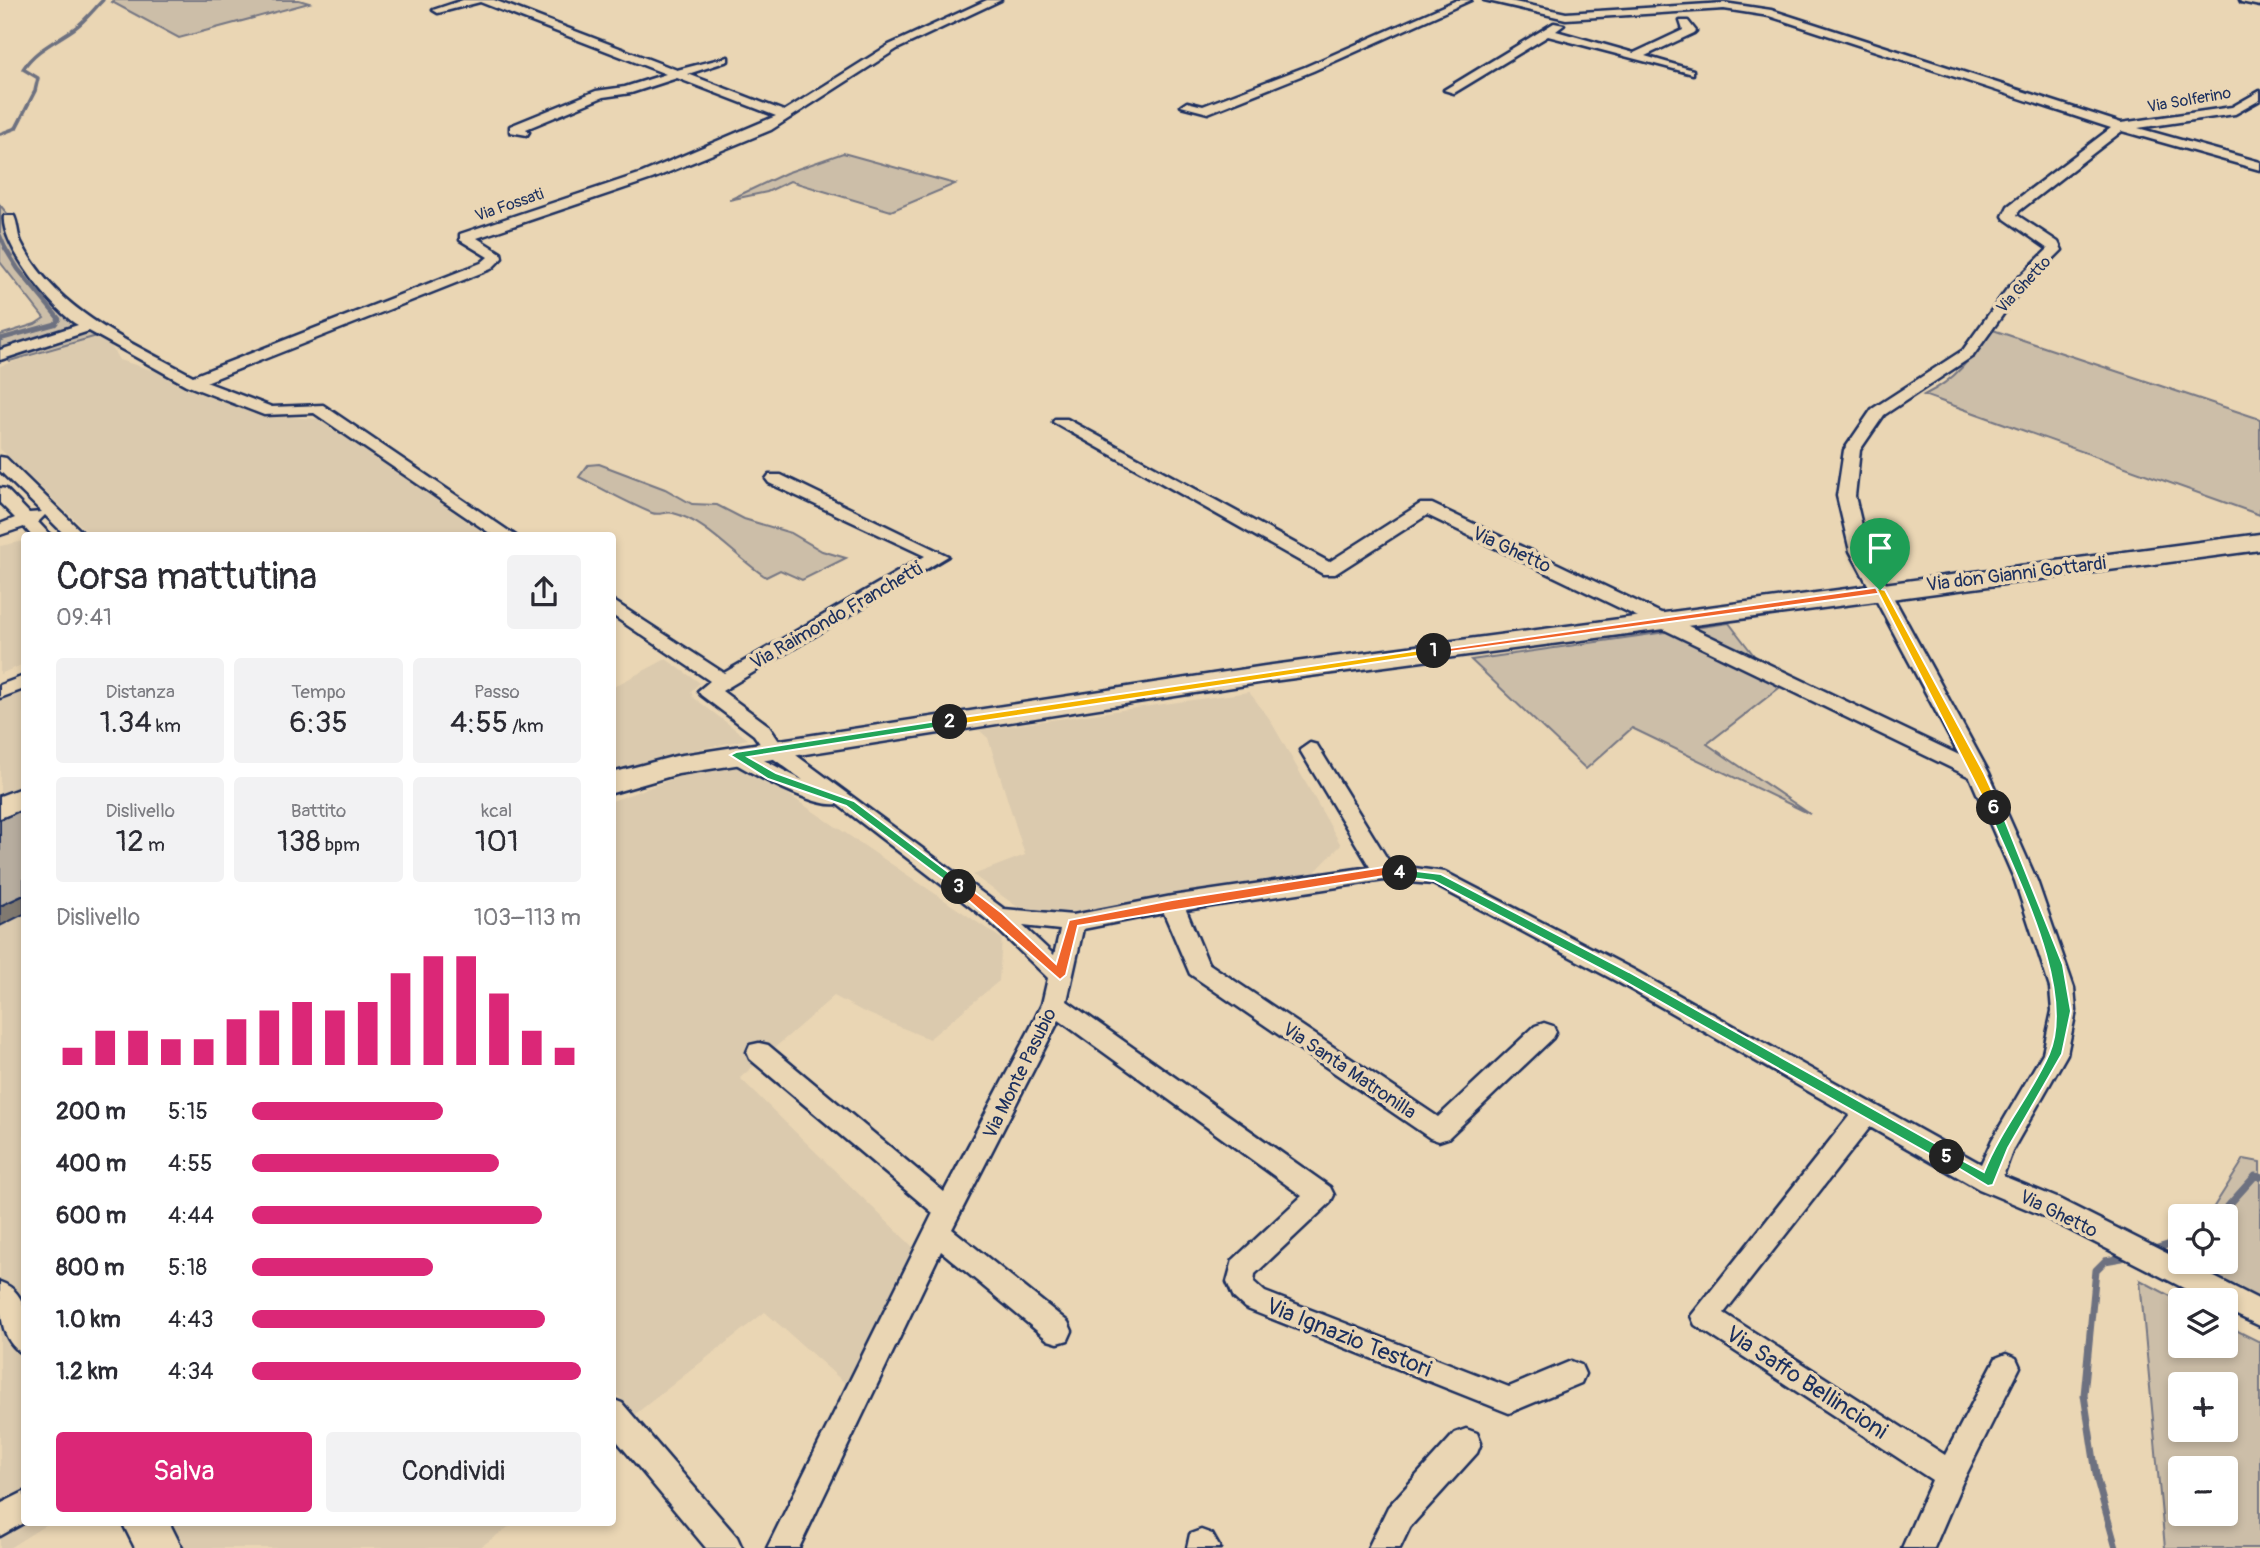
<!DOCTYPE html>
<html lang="it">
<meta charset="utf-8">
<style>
:root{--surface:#fff;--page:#f2f2f3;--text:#2b2b33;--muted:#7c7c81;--accent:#db2777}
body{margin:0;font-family:Pangolin,sans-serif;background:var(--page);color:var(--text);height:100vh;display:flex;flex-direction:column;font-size:26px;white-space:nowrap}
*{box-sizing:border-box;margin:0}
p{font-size:23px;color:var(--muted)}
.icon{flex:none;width:38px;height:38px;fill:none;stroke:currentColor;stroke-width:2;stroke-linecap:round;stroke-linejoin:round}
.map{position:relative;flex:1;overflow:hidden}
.panel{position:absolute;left:21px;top:532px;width:595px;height:994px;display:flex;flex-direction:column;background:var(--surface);border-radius:7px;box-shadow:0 4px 10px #0003}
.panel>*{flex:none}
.controls{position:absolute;left:2168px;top:1204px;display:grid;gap:14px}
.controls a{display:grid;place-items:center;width:70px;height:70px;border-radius:7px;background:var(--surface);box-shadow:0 4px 10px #0003;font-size:35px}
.pin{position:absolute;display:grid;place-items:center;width:60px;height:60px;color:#fff;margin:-72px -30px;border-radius:50% 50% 50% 0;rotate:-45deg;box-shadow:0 0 7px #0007}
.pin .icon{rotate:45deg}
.km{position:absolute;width:35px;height:35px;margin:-18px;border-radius:50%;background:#222;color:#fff;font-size:19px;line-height:35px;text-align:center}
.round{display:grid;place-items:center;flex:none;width:74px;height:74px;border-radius:7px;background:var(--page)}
.overview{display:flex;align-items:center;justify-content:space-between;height:119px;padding:0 35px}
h1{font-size:38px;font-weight:600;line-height:52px}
.stats{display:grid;grid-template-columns:repeat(3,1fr);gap:10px;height:119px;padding:7px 35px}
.stats div{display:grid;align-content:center;border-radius:7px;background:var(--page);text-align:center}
.stats b{font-size:30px;font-weight:600}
.stats small{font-size:19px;font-weight:400}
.stats p{font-size:19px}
.chart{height:196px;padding:14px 35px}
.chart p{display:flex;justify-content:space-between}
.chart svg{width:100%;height:126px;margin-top:7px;stroke:var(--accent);stroke-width:6}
.action{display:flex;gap:14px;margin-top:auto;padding:14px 35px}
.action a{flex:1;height:80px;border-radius:7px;background:var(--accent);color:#fff;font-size:28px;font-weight:600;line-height:80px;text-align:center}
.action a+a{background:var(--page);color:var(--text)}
ul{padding:0 35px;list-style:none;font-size:23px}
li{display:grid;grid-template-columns:112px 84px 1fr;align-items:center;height:52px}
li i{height:18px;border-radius:9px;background:var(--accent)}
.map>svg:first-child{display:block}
.built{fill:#dbcaae}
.green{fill:#ccbea8;stroke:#747683;stroke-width:2;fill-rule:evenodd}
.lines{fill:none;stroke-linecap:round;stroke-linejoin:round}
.stream-far2{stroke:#6d7180;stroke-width:3.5}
.stream-far1{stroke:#6d7180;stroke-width:4.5}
.stream{stroke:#6d7180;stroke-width:7}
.minor-casing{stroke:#1b2f5e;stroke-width:5}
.secondary-casing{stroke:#1b2f5e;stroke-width:5}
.minor{fill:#ead6b4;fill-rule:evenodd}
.secondary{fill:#ead6b4;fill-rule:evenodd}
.shaded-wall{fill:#80796f;stroke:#1b2f5e;stroke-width:2}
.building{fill:#b7ad9f;stroke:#1b2f5e;stroke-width:2}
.split-1{fill:#f0652b;stroke:#fff;stroke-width:2}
.split-2{fill:#f5b400;stroke:#fff;stroke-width:2}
.split-3{fill:#22a559;stroke:#fff;stroke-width:2}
.split-4{fill:#f0652b;stroke:#fff;stroke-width:2}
.split-5{fill:#22a559;stroke:#fff;stroke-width:2}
.split-6{fill:#22a559;stroke:#fff;stroke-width:2}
.split-7{fill:#f5b400;stroke:#fff;stroke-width:2}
.labels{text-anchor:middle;stroke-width:7;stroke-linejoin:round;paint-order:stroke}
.far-street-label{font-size:16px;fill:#1b2f5e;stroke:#ead6b4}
.street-label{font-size:19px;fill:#1b2f5e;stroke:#ead6b4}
.near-street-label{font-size:23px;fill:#1b2f5e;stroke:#ead6b4}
</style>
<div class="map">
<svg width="2260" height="1548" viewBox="0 0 2260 1548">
<rect width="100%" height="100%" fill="#ead6b4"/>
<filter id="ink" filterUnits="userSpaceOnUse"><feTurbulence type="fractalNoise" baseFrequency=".0143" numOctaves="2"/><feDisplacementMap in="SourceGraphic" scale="14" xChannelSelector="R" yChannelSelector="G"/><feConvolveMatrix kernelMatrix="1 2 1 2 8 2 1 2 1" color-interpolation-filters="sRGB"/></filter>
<g filter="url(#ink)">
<!-- built -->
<g class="built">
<polygon points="104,334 119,360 182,379 187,381 184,384 185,388 262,416 321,419 484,533 478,536 91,535 0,449 0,366"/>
<polygon points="24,541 24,664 0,674 0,546"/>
<polygon points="666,659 700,683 691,691 693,697 748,739 694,750 613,776 613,687"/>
<polygon points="24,686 24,1522 49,1523 9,1548 0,1548 0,696"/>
<polygon points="1249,692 1269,718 1341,845 1314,873 1068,914 1019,908 973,875 1025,855 988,738 979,730"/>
<polygon points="735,765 752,770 1002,939 999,981 929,1039 862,1011 834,996 740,1078 914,1248 856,1393 765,1312 634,1415 613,1389 612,801 692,772"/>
<polygon points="162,1523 514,1523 479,1548 178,1548"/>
</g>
<!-- green -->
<g class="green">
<polygon points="114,0 299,0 309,3 179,38 112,2"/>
<polygon points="843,153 955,184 891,211 790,181 767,192 729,200 786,173"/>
<path d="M0 205 15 223C9 266 74 308 104 334L10 361 0 352V335L35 324 44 318 0 262Z"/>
<path d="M1987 328 2260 419V515L1924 395C1955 380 1973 359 1987 328Z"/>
<path d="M599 464 665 489 692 504 717 505 744 519 791 533 822 551 846 558 802 580 780 570 766 577C737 559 707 521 673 513 666 511 659 516 652 513 627 503 603 489 579 477L588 465Z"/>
<polygon points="1729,623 1779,688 1707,744 1810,814 1632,728 1586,769 1471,660"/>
<polygon points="2244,1159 2260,1162 2260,1313 2180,1262 2226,1262 2226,1216 2208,1216"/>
<path d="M2140 1280 2180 1301V1346H2226V1325L2260 1342V1548H2165ZM2180 1384H2226V1430H2180ZM2180 1468H2226V1514H2180Z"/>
</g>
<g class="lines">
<!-- stream-far2 -->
<g class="stream-far2">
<path d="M0 134 16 128 35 91 38 78 23 69C36 49 57 41 75 28 86 20 94 9 103 0"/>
<polyline points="0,235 6,249"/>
</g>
<!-- stream-far1 -->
<polyline class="stream-far1" points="0,339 55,324 59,319 18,269 5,248"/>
<!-- stream -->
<g class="stream">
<polyline points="2219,1216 2255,1176 2260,1177"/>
<polyline points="2151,1250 2180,1241"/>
<polyline points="2116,1548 2097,1480 2084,1395 2096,1270 2105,1261 2122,1258"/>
</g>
<defs>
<g id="minor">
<path d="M463 0H494L677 70 728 57V61L688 74 784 111 889 45 987 0H1001L897 49 771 130 652 179 477 238 501 253 502 258 491 269 206 382 272 407 323 405 516 536H494L314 413 264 415 186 385 89 331 0 360V350L78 325C54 312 0 244 4 216H14C18 224 17 234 21 242 55 311 129 341 193 376L481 263 488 257 460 240V234L642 173 776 116 677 78 631 93 603 97 526 129 529 132 527 135 510 132V126L596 91 625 87 666 74 480 2 438 13 433 10Z"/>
<polygon points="1457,0 1471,0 1313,71 1208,113 1181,106 1187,102 1203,106 1305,67"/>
<path d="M1484 0H1505L1566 13 1724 3 1771 10 2121 123 2232 107 2260 91V100L2235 114 2138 128 2260 162V170L2122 131 2019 211 2017 215 2058 242 2062 250 2017 295 1973 356 1884 415 1860 450 1855 496 1868 551 1989 773 2037 881 2074 988 2076 1011 2067 1054 2013 1149 2003 1176 2057 1198 2260 1300V1326L2226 1310V1300H2207L2039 1214 1979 1189 1870 1127 1724 1313 1945 1455 1996 1358 2006 1354 2016 1358 2020 1367 1962 1483 1934 1548H1902L1932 1480 1695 1325 1691 1316 1850 1115 1616 981 1433 884 1384 880 1186 910 1208 963 1438 1117 1535 1026 1544 1023 1553 1026 1556 1032 1553 1038 1448 1138 1439 1141 1430 1138 1190 974 1164 913 1083 929 1067 1001 1330 1187 1334 1195 1330 1203 1255 1274 1254 1282 1265 1292 1509 1387 1571 1361 1581 1365 1585 1374 1581 1383 1509 1413 1245 1308 1234 1298 1227 1282 1233 1260 1302 1196 1059 1020 952 1229 1068 1322 1072 1331 1068 1340 1058 1343 1048 1340 941 1251 799 1548H767L933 1213 750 1059 747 1052 750 1045 759 1043 768 1045 944 1192 1031 1027 1042 1004 1048 978 990 922 837 804C814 808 750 772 729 760L726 755 729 750C745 746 785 773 803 780L767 754 754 735 701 695 698 691 710 681 612 615V600L724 673 925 556 769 483 766 479 769 475H781L948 556 722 691 768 725 781 744 1004 909 1073 915 1172 896 1370 867 1300 750 1310 743 1317 745 1391 865 1445 872 1632 969 1981 1164 1992 1140 2043 1053 2052 1011 2050 988 2015 881 1970 777 1427 515 1335 574H1323L1053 422 1055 419H1067L1329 562 1420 504H1432L1959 755 1850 551 1837 496 1844 450 1872 409 1963 350 2007 289 2048 249 2005 219 2003 216 2008 206 2111 128 1769 16 1724 9 1566 19ZM1023 926 1060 930 1054 955Z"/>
<polygon points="2240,0 2260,0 2260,6 2241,2"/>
<polygon points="1680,21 1688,21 1696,31 1694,33 1645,56 1693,70 1693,74 1548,36 1454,93 1444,90 1554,23 1564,25 1556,31 1634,53 1683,30"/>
<polygon points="0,457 6,458 86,536 66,536 45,515 38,522 51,536 32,536 24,527 0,535 0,524 15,518 0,503 0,488 6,489 29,513 42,512 0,471"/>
<polygon points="24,676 24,689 0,698 0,685"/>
<polygon points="612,1399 622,1403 737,1537 742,1548 706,1548 612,1435"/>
<polygon points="1466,1429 1477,1433 1481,1443 1477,1453 1410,1527 1400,1548 1368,1548 1388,1507 1455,1433"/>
<polygon points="24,1492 25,1522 0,1536 0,1504"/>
<polygon points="1201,1530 1212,1534 1220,1548 1187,1548 1190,1534"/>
</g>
<g id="secondary">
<polygon points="2260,534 2260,550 1265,682 678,774 612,793 612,773 676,756 1265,666"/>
<polygon points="24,787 24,809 0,818 0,796"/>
<path d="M0 1282C31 1293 27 1326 24 1354 0 1342 0 1312 0 1282Z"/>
<polygon points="122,1522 169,1522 182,1548 135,1548"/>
</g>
</defs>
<!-- minor casing -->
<use href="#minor" class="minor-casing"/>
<!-- secondary casing -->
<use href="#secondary" class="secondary-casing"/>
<!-- minor -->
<use href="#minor" class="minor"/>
<!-- secondary -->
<use href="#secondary" class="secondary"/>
</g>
<!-- shaded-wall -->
<polygon class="shaded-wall" points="24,895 24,914 0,926 0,906"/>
<!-- building -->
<polygon class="building" points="24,809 24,895 0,906 0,820"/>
</g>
<!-- split-1 -->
<polygon class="split-1" points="1880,587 1884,593 1434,654 1429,651"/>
<!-- split-2 -->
<polygon class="split-2" points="1434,648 1440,651 1438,653 950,726 945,722 950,719"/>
<!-- split-3 -->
<polygon class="split-3" points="950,719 956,722 954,725 748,757 776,773 854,801 964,884 964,890 959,891 846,806 768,779 730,755 736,752"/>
<!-- split-4 -->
<polygon class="split-4" points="1384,867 1400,869 1406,873 1400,877 1384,876 1078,926 1066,975 1060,980 953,887 964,884 1002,913 1056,964 1069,920 1172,900"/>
<!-- split-5 -->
<polygon class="split-5" points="1400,869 1441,874 1629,972 1952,1153 1952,1161 1942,1161 1620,979 1434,881 1396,876 1394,873"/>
<!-- split-6 -->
<path class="split-6" d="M1994 804 2000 808 2063 965 2071 1011 2062 1054 2008 1148 1993 1185 1988 1186 1940 1157 1947 1152 1984 1172C2001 1129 2031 1095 2049 1054 2077 989 2013 871 1988 808Z"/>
<!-- split-7 -->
<polygon class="split-7" points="1876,588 1885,590 1984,773 2000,808 1998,811 1988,808"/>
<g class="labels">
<!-- far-street labels -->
<g class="far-street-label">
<text transform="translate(2189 99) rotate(-10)" y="6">Via Solferino</text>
<text transform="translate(509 204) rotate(-19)" y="6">Via Fossati</text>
<text transform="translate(2023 284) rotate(-47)" y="6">Via Ghetto</text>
</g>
<!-- street labels -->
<g class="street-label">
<text transform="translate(1512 549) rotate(25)" y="7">Via Ghetto</text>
<text transform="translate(2016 573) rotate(-7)" y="7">Via don Gianni Gottardi</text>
<text transform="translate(836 615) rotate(-30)" y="7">Via Raimondo Franchetti</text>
<text transform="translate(1350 1070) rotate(34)" y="7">Via Santa Matronilla</text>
<text transform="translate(1019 1073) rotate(-64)" y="7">Via Monte Pasubio</text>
<text transform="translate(2059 1213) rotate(26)" y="7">Via Ghetto</text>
</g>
<!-- near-street labels -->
<g class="near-street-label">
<text transform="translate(1349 1337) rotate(22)" y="8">Via Ignazio Testori</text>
<text transform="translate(1807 1382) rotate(33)" y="8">Via Saffo Bellincioni</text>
</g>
</g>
</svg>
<div class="controls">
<a><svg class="icon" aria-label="locate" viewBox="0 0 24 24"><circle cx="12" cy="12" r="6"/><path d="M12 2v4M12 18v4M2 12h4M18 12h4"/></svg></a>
<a><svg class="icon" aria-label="layers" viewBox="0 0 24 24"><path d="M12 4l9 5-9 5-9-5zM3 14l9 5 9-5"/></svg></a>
<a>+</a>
<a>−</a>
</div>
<div class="pin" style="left:1880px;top:590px;background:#1e9e55"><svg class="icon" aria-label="arrive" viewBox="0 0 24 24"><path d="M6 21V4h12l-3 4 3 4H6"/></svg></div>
<b class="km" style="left:1434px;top:651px">1</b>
<b class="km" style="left:950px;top:722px">2</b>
<b class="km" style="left:959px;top:887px">3</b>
<b class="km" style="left:1400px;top:873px">4</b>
<b class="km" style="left:1947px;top:1157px">5</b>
<b class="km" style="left:1994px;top:808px">6</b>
<section class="panel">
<div class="overview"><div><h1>Corsa mattutina</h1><p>09:41</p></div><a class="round"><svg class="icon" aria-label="share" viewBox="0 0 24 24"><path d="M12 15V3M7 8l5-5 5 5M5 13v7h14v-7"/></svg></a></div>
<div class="stats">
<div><p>Distanza</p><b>1.34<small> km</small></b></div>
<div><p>Tempo</p><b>6:35</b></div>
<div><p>Passo</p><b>4:55<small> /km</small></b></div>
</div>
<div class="stats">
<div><p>Dislivello</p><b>12<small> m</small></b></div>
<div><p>Battito</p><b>138<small> bpm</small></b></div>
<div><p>kcal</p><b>101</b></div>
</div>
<div class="chart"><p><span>Dislivello</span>103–113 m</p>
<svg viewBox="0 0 160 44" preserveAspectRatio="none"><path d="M5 44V38M15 44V32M25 44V32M35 44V35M45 44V35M55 44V28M65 44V25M75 44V22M85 44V25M95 44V22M105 44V12M115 44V6M125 44V6M135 44V19M145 44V32M155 44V38"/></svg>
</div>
<ul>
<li><b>200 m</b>5:15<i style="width:58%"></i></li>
<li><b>400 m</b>4:55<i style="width:75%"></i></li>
<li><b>600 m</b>4:44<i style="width:88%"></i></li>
<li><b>800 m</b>5:18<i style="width:55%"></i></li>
<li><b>1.0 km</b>4:43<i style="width:89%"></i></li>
<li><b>1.2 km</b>4:34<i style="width:100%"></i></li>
</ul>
<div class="action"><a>Salva</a><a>Condividi</a></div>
</section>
</div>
